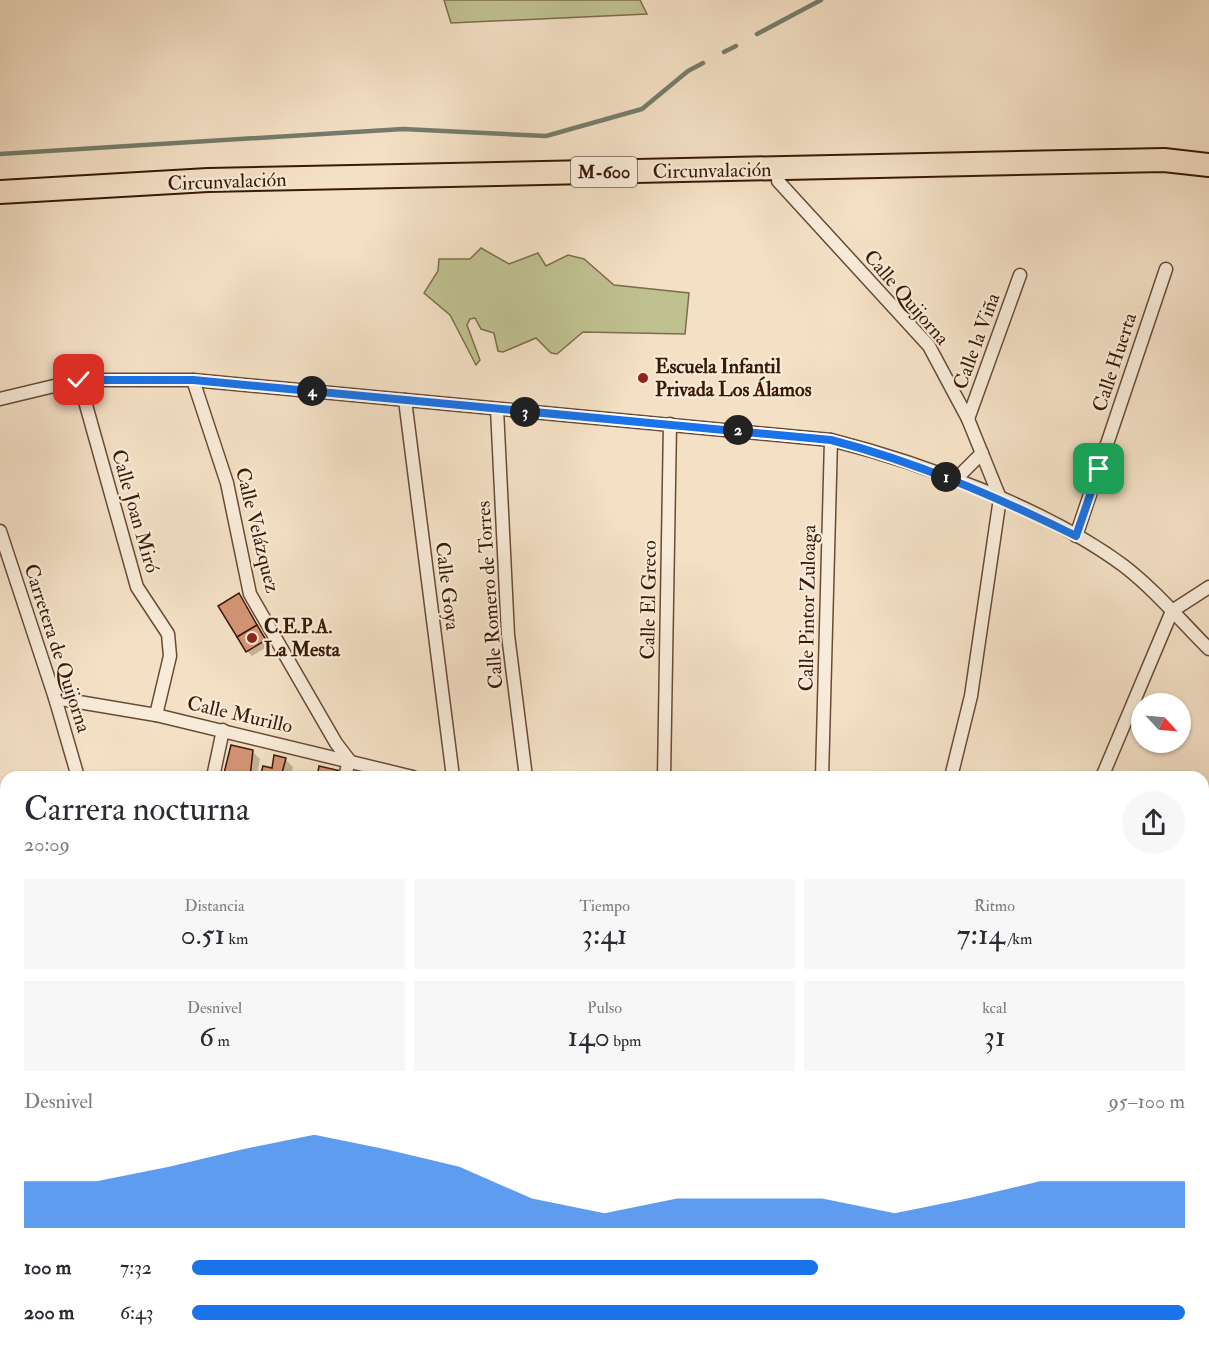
<!DOCTYPE html>
<html lang="es">
<meta charset="utf-8">
<style>
:root{--surface:#fff;--page:#f7f7f7;--text:#2b2b33;--muted:#7c7c81;--accent:#1a73e8}
body{margin:0;font-family:"IM FELL Double Pica",serif;background:var(--page);color:var(--text);height:100vh;display:flex;flex-direction:column;font-size:22px;white-space:nowrap}
*{box-sizing:border-box;margin:0}
p{font-size:20px;color:var(--muted)}
.icon{flex:none;width:33px;height:33px;fill:none;stroke:currentColor;stroke-width:2;stroke-linecap:round;stroke-linejoin:round}
.map{position:relative;flex:1;overflow:hidden}
.panel{position:absolute;left:0px;top:771px;width:1209px;height:578px;display:flex;flex-direction:column;background:var(--surface);border-radius:18px 18px 0 0;box-shadow:0 2px 4px #0004}
.panel>*{flex:none}
.needle{width:39px;rotate:116deg}
.fabs{position:absolute;left:1131px;top:693px;display:grid;gap:12px}
.fabs a{display:grid;place-items:center;width:60px;height:60px;border-radius:50%;background:var(--surface);box-shadow:0 2px 4px #0004;font-size:30px}
.pin{position:absolute;display:grid;place-items:center;width:51px;height:51px;color:#fff;margin:-26px;border-radius:12px;box-shadow:0 3px 9px #0006}
.km{position:absolute;width:30px;height:30px;margin:-15px;border-radius:50%;background:#222;color:#fff;font-size:16px;line-height:30px;text-align:center}
.round{display:grid;place-items:center;flex:none;width:63px;height:63px;border-radius:32px;background:var(--page)}
.headline{display:flex;align-items:center;justify-content:space-between;height:102px;padding:0 24px}
h1{font-size:33px;font-weight:600;line-height:45px}
.stats{display:grid;grid-template-columns:repeat(3,1fr);gap:9px;height:102px;padding:6px 24px}
.stats div{display:grid;align-content:center;border-radius:0px;background:var(--page);text-align:center}
.stats b{font-size:30px;font-weight:600}
.stats small{font-size:16px;font-weight:400}
.stats p{font-size:16px}
.chart{height:168px;padding:12px 24px}
.chart p{display:flex;justify-content:space-between}
.chart svg{width:100%;height:108px;margin-top:6px;fill:var(--accent);opacity:.7}
ul{padding:0 24px;list-style:none;font-size:20px}
li{display:grid;grid-template-columns:96px 72px 1fr;align-items:center;height:45px}
li i{height:15px;border-radius:8px;background:var(--accent)}
.map>svg:first-child{display:block}
.green{fill:#c0c191;stroke:#7d6d4c;stroke-width:1.5}
.shadow{fill:#0003}
.lines{fill:none;stroke-linecap:round;stroke-linejoin:round}
.stream{stroke:#757c6b;stroke-width:4.5}
.building{fill:#d59477;stroke:#3a1906;stroke-width:1.5}
.street-casing{stroke:#684b36;stroke-width:15}
.secondary-casing{stroke:#3a1906;stroke-width:20}
.highway-casing{stroke:#3a1906;stroke-width:26}
.street{stroke:#f8ebd9;stroke-width:12}
.secondary{stroke:#f8ebd9;stroke-width:16}
.highway{stroke:#f4e0c5;stroke-width:22}
.route-casing{stroke:#fff;stroke-width:12}
.route{stroke:#1a73e8;stroke-width:8}
.poi-dot{fill:#8f2418;stroke:#f8ebd9;stroke-width:2}
.labels{text-anchor:middle;stroke-width:4.5;stroke-linejoin:round;paint-order:stroke}
.shield{fill:#f8ebd9;stroke:#735845;stroke-width:1.5}
.shield-label{font-size:18px;font-weight:bold;fill:#3a1906}
.street-label{font-size:20px;fill:#3a1906;stroke:#f8ebd9}
.poi-label{font-size:20px;font-weight:bold;fill:#3a1906;stroke:#f8ebd9;text-anchor:start}
</style>
<div class="map">
<svg width="1209" height="1348" viewBox="0 0 1209 1348">
<rect width="100%" height="100%" fill="#f4e0c5"/>
<filter id="stains"><feTurbulence type="fractalNoise" baseFrequency=".00333" numOctaves="4"/><feColorMatrix values="0 0 0 0 .2 0 0 0 0 .09 0 0 0 0 .02 0 0 0 .5 -.17"/></filter>
<radialGradient id="worn" r=".72"><stop offset=".6" stop-color="#630" stop-opacity="0"/><stop offset="1" stop-color="#630" stop-opacity=".3"/></radialGradient>
<!-- green -->
<g class="green">
<polygon points="444,0 640,0 647,14 451,23"/>
<polygon points="481,248 509,264 538,253 546,266 568,255 584,259 614,285 689,293 685,334 583,332 557,354 551,353 536,338 503,352 498,351 494,333 481,329 475,318 470,319 467,325 480,360 476,365 450,315 424,293 438,271 439,259 470,259"/>
<polygon points="0,1305 6,1310 6,1342 47,1343 54,1348 0,1348"/>
</g>
<!-- shadow -->
<g class="shadow">
<polygon points="238,595 270,645 252,656 247,651"/>
<polygon points="252,751 260,759 258,770 262,775 273,770 285,759 293,767 291,777 225,777"/>
<polygon points="1203,953 1209,954 1209,996 1203,997"/>
<polygon points="1203,1023 1209,1029 1207,1062 1203,1062"/>
<polygon points="1209,1191 1209,1264 1203,1259 1203,1192"/>
<polygon points="47,1342 133,1342 128,1348 54,1348"/>
<polygon points="541,1342 584,1342 584,1348 540,1348"/>
<polygon points="837,1342 874,1342 877,1348 839,1348"/>
<polygon points="1089,1342 1046,1348 994,1348 988,1342"/>
</g>
<g class="lines">
<!-- stream -->
<g class="stream">
<polyline points="757,34 821,0"/>
<polyline points="724,52 736,46"/>
<polyline points="0,154 403,129 546,136 642,109 688,71 703,63"/>
</g>
</g>
<!-- building -->
<g class="building">
<polygon points="239,593 257,625 237,637 218,606"/>
<polygon points="257,625 266,640 246,652 237,637"/>
<polygon points="231,745 253,750 250,777 223,777"/>
<polygon points="274,755 286,758 281,777 260,777 263,766 272,768"/>
<polygon points="319,766 341,771 340,777 317,777"/>
<polygon points="0,915 6,916 6,963 0,961"/>
<polygon points="1208,951 1209,983 1203,984 1203,952"/>
<polygon points="0,1168 6,1175 6,1225 0,1218"/>
<rect x="1203" y="1190" width="6" height="66"/>
<polygon points="0,1260 6,1264 6,1310 0,1305"/>
<polygon points="47,1342 112,1342 107,1348 54,1348"/>
<polygon points="540,1342 572,1342 571,1348 539,1348"/>
<polygon points="610,1342 640,1342 640,1348 609,1348"/>
<polygon points="835,1342 870,1342 871,1348 838,1348"/>
<polygon points="896,1342 940,1342 946,1348 901,1348"/>
<polygon points="640,1344 673,1347 680,1348 640,1348"/>
</g>
<g class="lines">
<defs>
<g id="street">
<polyline points="778,181 929,346 968,419 1000,498 971,696 951,777"/>
<polyline points="79,380 137,587 168,634 170,656 156,715"/>
<polyline points="193,380 227,483 250,594 336,743 349,760 345,777"/>
<path d="M0 399 79 380H193L831 440C923 463 1047 509 1124 566 1155 590 1181 621 1209 649"/>
<polyline points="405,400 453,777"/>
<polyline points="497,409 508,635 526,777"/>
<polyline points="968,419 1020,275"/>
<polyline points="954,481 982,453"/>
<polyline points="0,531 55,698 78,777"/>
<polyline points="1076,536 1166,269"/>
<polyline points="55,698 156,715 413,777"/>
<polyline points="213,777 223,730"/>
<polyline points="664,777 670,424"/>
<polyline points="822,777 831,440"/>
<polyline points="1102,777 1172,611 1209,587"/>
<polyline points="1203,865 1209,871"/>
<polyline points="1203,933 1209,932"/>
<polyline points="0,967 6,970"/>
<polyline points="0,1070 6,1068"/>
<polyline points="0,1137 6,1144"/>
<polyline points="1203,1267 1209,1266"/>
<polyline points="180,1342 185,1348"/>
<polyline points="816,1342 818,1348"/>
<polyline points="957,1342 962,1348"/>
<polyline points="1192,1342 1193,1348"/>
<polyline points="137,1348 142,1342"/>
<polyline points="424,1348 427,1342"/>
<polyline points="595,1348 595,1342"/>
<polyline points="701,1348 703,1342"/>
<polyline points="749,1348 752,1342"/>
<polyline points="1146,1348 1182,1342"/>
</g>
<g id="secondary">
<polyline points="0,893 6,894"/>
<polyline points="1203,1084 1209,1084"/>
</g>
<polyline id="highway" points="0,192 208,180 1164,160 1209,165"/>
</defs>
<!-- street casing -->
<use href="#street" class="street-casing"/>
<!-- secondary casing -->
<use href="#secondary" class="secondary-casing"/>
<!-- highway casing -->
<use href="#highway" class="highway-casing"/>
<!-- street -->
<use href="#street" class="street"/>
<!-- secondary -->
<use href="#secondary" class="secondary"/>
<!-- highway -->
<use href="#highway" class="highway"/>
</g>
<g class="lines">
<defs>
<path id="route" d="M79 380H193L831 440C917 462 997 497 1076 536L1099 469"/>
</defs>
<!-- route casing -->
<use href="#route" class="route-casing"/>
<!-- route -->
<use href="#route" class="route"/>
</g>
<!-- markers -->
<g class="poi-dot">
<circle cx="643" cy="378" r="6"/>
<circle cx="252" cy="638" r="6"/>
</g>
<g class="labels">
<!-- shield labels -->
<rect class="shield" x="571" y="157" width="66" height="30" rx="4.5"/>
<g class="shield-label">
<text x="604" y="178">M-600</text>
</g>
<!-- street labels -->
<g class="street-label">
<text transform="translate(712 170) rotate(-1)" y="7">Circunvalación</text>
<text transform="translate(227 181) rotate(-2)" y="7">Circunvalación</text>
<text transform="translate(907 297) rotate(49)" y="7">Calle Quijorna</text>
<text transform="translate(976 341) rotate(-70)" y="7">Calle la Viña</text>
<text transform="translate(1114 362) rotate(-72)" y="7">Calle Huerta</text>
<text transform="translate(136 511) rotate(74)" y="7">Calle Joan Miró</text>
<text transform="translate(258 530) rotate(76)" y="7">Calle Velázquez</text>
<text transform="translate(448 586) rotate(83)" y="7">Calle Goya</text>
<text transform="translate(489 595) rotate(-94)" y="7">Calle Romero de Torres</text>
<text transform="translate(648 600) rotate(-89)" y="7">Calle El Greco</text>
<text transform="translate(807 608) rotate(-89)" y="7">Calle Pintor Zuloaga</text>
<text transform="translate(58 648) rotate(72)" y="7">Carretera de Quijorna</text>
<text transform="translate(240 714) rotate(13)" y="7">Calle Murillo</text>
</g>
<!-- poi labels -->
<g class="poi-label">
<text x="655" y="373">Escuela Infantil<tspan x="655" dy="23">Privada Los Álamos</tspan></text>
<text x="264" y="633">C.E.P.A.<tspan x="264" dy="23">La Mesta</tspan></text>
</g>
</g>
<rect width="100%" height="100%" filter="url(#stains)"/>
<rect width="100%" height="100%" fill="url(#worn)"/>
</svg>
<div class="fabs">
<a><svg class="needle" viewBox="-14 -14 28 28"><path d="M0-13l5 13h-10z" fill="#e53935"/><path d="M0 13l5-13h-10z" fill="#7c7c81"/></svg></a>
</div>
<div class="pin" style="left:1099px;top:469px;background:#1e9e55"><svg class="icon" aria-label="arrive" viewBox="0 0 24 24"><path d="M6 21V4h12l-3 4 3 4H6"/></svg></div>
<div class="pin" style="left:79px;top:380px;background:#d93025"><svg class="icon" aria-label="check" viewBox="0 0 24 24"><path d="M5 12l5 5 9-10"/></svg></div>
<b class="km" style="left:946px;top:477px">1</b>
<b class="km" style="left:738px;top:430px">2</b>
<b class="km" style="left:525px;top:412px">3</b>
<b class="km" style="left:312px;top:391px">4</b>
<section class="panel">
<div class="headline"><div><h1>Carrera nocturna</h1><p>20:09</p></div><a class="round"><svg class="icon" aria-label="share" viewBox="0 0 24 24"><path d="M12 15V3M7 8l5-5 5 5M5 13v7h14v-7"/></svg></a></div>
<div class="stats">
<div><p>Distancia</p><b>0.51<small> km</small></b></div>
<div><p>Tiempo</p><b>3:41</b></div>
<div><p>Ritmo</p><b>7:14<small> /km</small></b></div>
</div>
<div class="stats">
<div><p>Desnivel</p><b>6<small> m</small></b></div>
<div><p>Pulso</p><b>140<small> bpm</small></b></div>
<div><p>kcal</p><b>31</b></div>
</div>
<div class="chart"><p><span>Desnivel</span>95–100 m</p>
<svg viewBox="0 0 160 44" preserveAspectRatio="none"><path d="M0 44V25L10 25L20 19L30 12L40 6L50 12L60 19L70 32L80 38L90 32L100 32L110 32L120 38L130 32L140 25L150 25L160 25V44z"/></svg>
</div>
<ul>
<li><b>100 m</b>7:32<i style="width:63%"></i></li>
<li><b>200 m</b>6:43<i style="width:100%"></i></li>
</ul>
</section>
</div>
